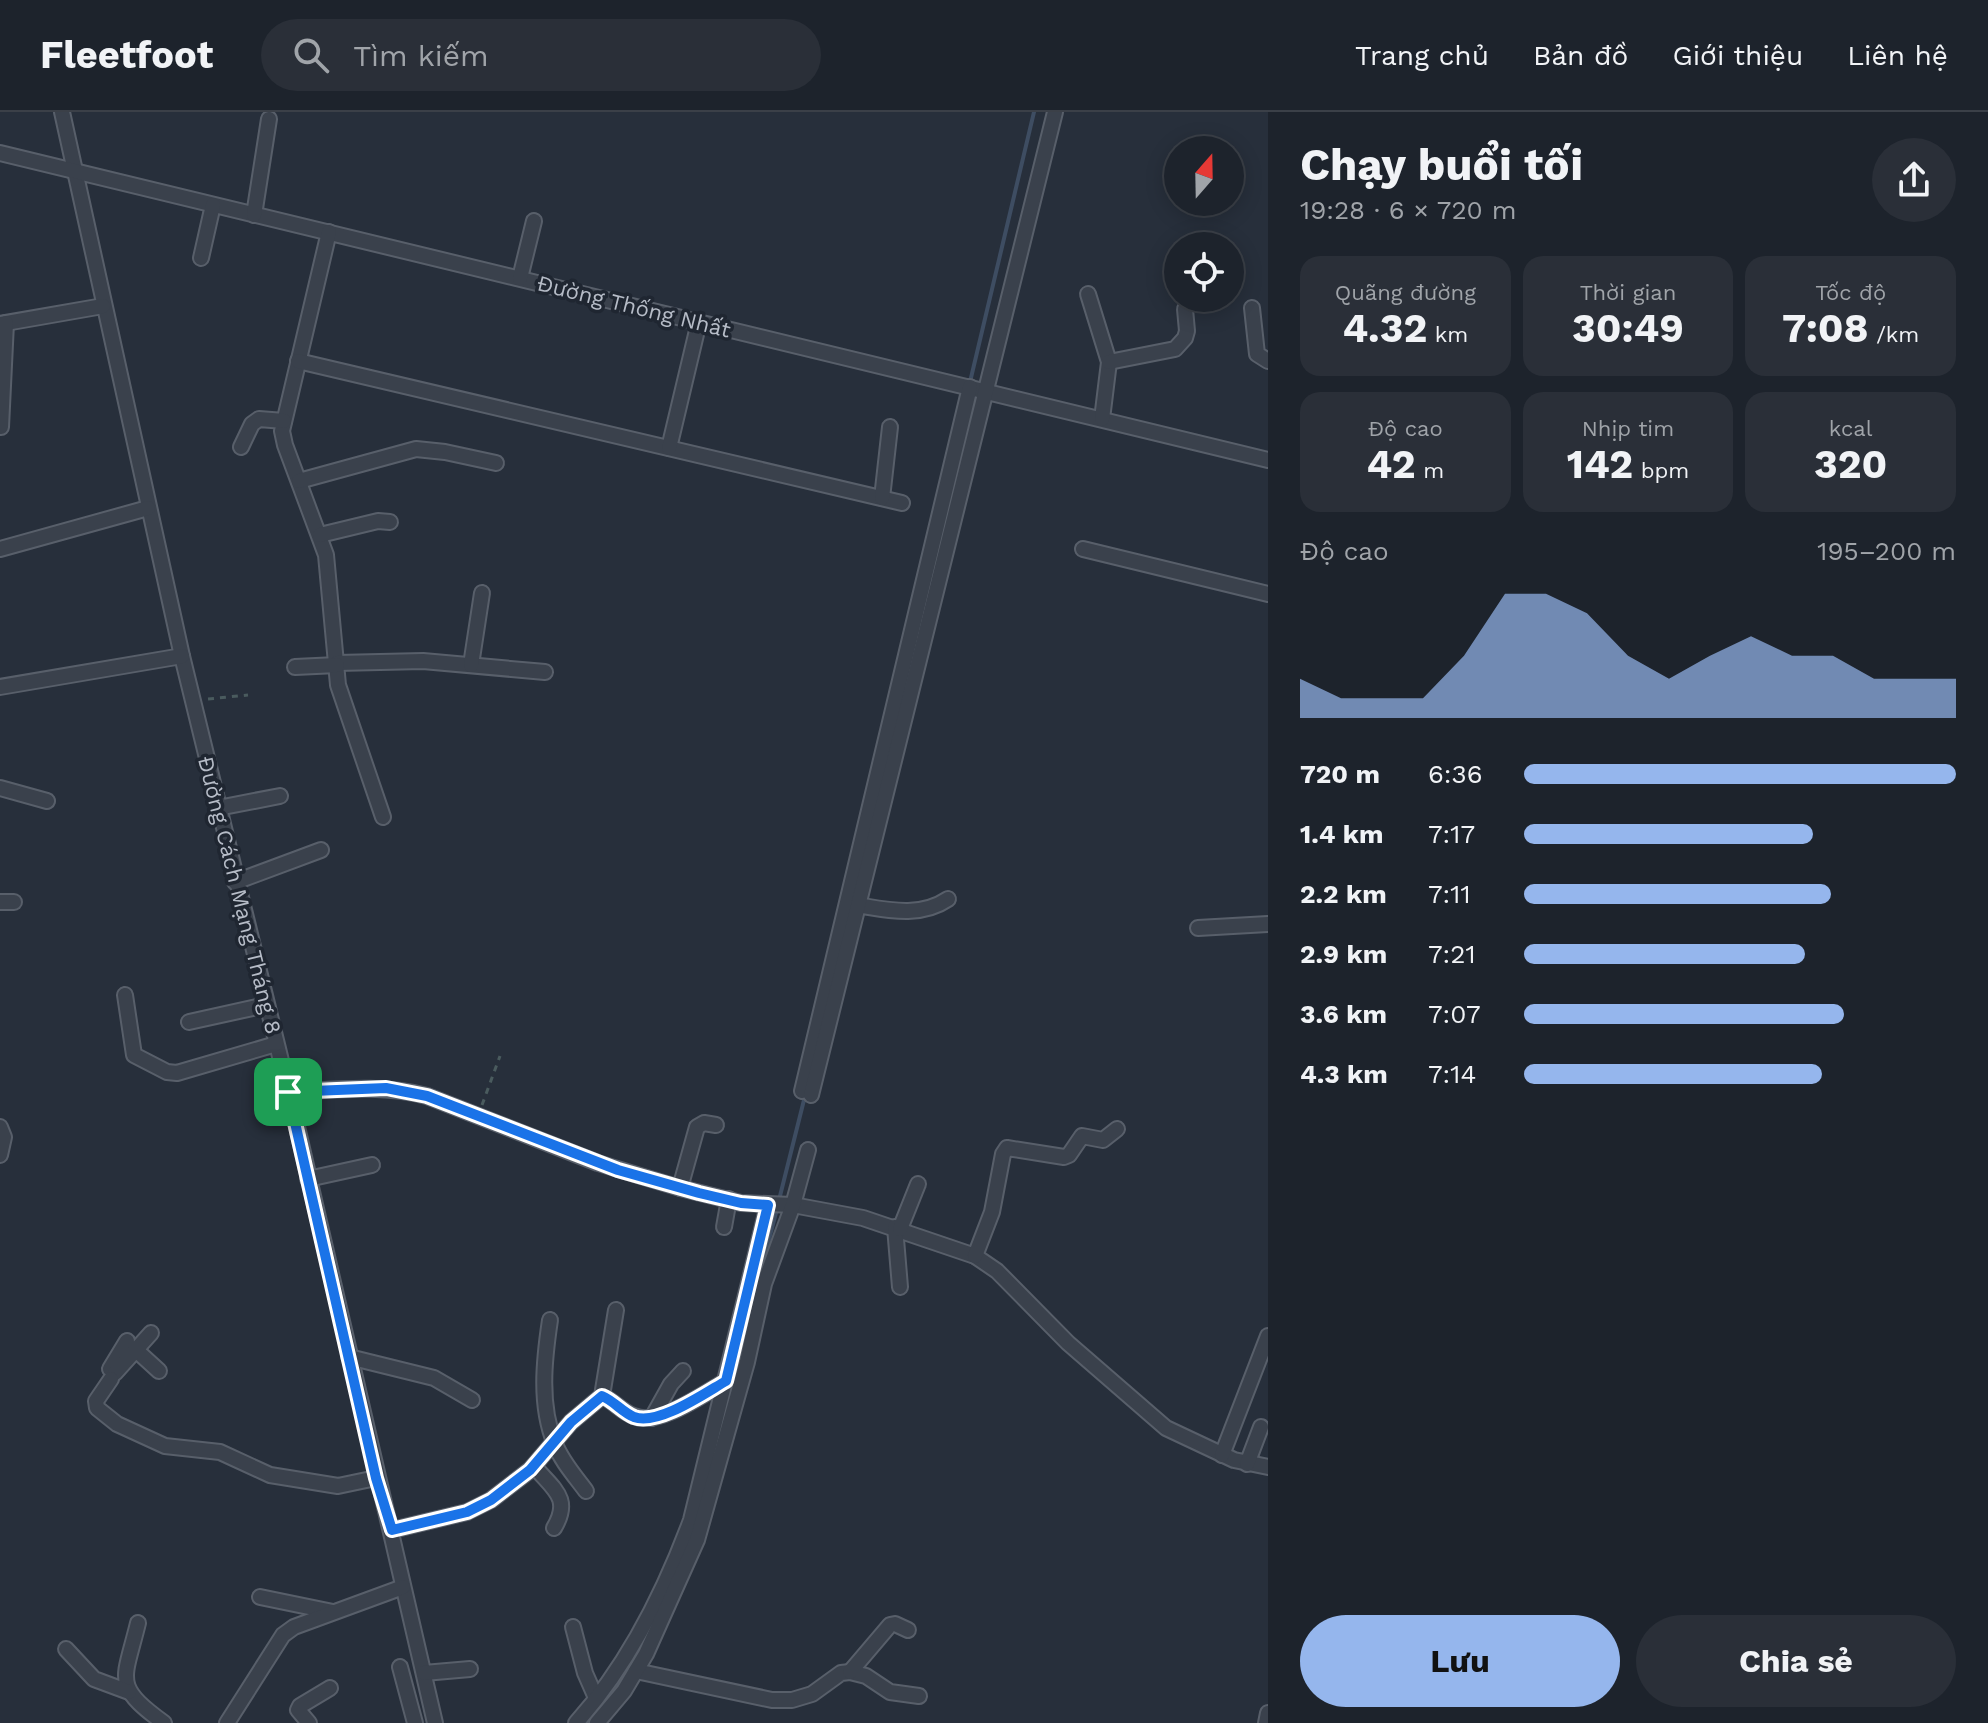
<!DOCTYPE html>
<html lang="vi">
<meta charset="utf-8">
<style>
:root{--surface:#1d232c;--page:#2a2f38;--text:#f1f3f6;--muted:#a0a4a9;--line:#3b4048;--accent:#95b6ed}
body{margin:0;font-family:"Work Sans",sans-serif;background:var(--page);color:var(--text);height:100vh;display:flex;flex-direction:column;font-size:30px;white-space:nowrap}
*{box-sizing:border-box;margin:0}
p{font-size:26px;color:var(--muted)}
.icon{flex:none;width:44px;height:44px;fill:none;stroke:currentColor;stroke-width:2;stroke-linecap:round;stroke-linejoin:round}
.map{position:relative;flex:1;overflow:hidden}
.panel{display:flex;flex-direction:column;background:var(--surface);width:720px}
.panel>*{flex:none}
.needle{width:52px;rotate:20deg}
.controls{position:absolute;left:1164px;top:24px;display:grid;gap:16px}
.controls a{display:grid;place-items:center;width:80px;height:80px;border-radius:50%;background:var(--surface);box-shadow:0 4px 20px #0003,0 0 0 2px var(--line);font-size:40px}
.pin{position:absolute;display:grid;place-items:center;width:68px;height:68px;color:#fff;margin:-34px;border-radius:16px;box-shadow:0 4px 12px #0006}
.round{display:grid;place-items:center;flex:none;width:84px;height:84px;border-radius:42px;background:var(--page)}
.overview{display:flex;align-items:center;justify-content:space-between;height:136px;padding:0 32px}
h1{font-size:44px;font-weight:700;line-height:60px}
.metrics{display:grid;grid-template-columns:repeat(3,1fr);gap:12px;height:136px;padding:8px 32px}
.metrics div{display:grid;align-content:center;border-radius:20px;background:var(--page);text-align:center}
.metrics b{font-size:40px;font-weight:700}
.metrics small{font-size:22px;font-weight:400}
.metrics p{font-size:22px}
.chart{height:224px;padding:16px 32px}
.chart p{display:flex;justify-content:space-between}
.chart svg{width:100%;height:144px;margin-top:8px;fill:var(--accent);opacity:.7}
.button{display:flex;gap:16px;margin-top:auto;padding:16px 32px}
.button a{flex:1;height:92px;border-radius:48px;background:var(--accent);color:#111;font-size:32px;font-weight:700;line-height:92px;text-align:center}
.button a+a{background:var(--page);color:var(--text)}
ul{padding:0 32px;list-style:none;font-size:26px}
li{display:grid;grid-template-columns:128px 96px 1fr;align-items:center;height:60px}
li i{height:20px;border-radius:10px;background:var(--accent)}
header{display:flex;align-items:center;gap:48px;box-sizing:border-box;height:112px;padding:0 40px;background:var(--surface);border-bottom:2px solid var(--line)}
header strong{font-size:38px}
nav{display:flex;gap:44px;margin-inline-start:auto;font-size:28px}
.search{width:560px;height:72px;background:var(--page);display:flex;align-items:center;gap:20px;box-sizing:border-box;padding:0 28px;border-radius:44px;color:var(--muted);font-size:30px}
main{display:flex;flex:1;min-height:0}
.map>svg:first-child{display:block}
.lines{fill:none;stroke-linecap:round;stroke-linejoin:round}
.stream{stroke:#3e4d62;stroke-width:4}
.minor-casing{stroke:#585f6a;stroke-width:18}
.path{stroke:#4a5b5e;stroke-width:3;stroke-dasharray:6 6;stroke-linecap:butt}
.minor{stroke:#3a414c;stroke-width:14}
.route-casing{stroke:#fff;stroke-width:16}
.route{stroke:#1a73e8;stroke-width:10}
.labels{text-anchor:middle;stroke-width:7;stroke-linejoin:round;paint-order:stroke}
.street-label{font-size:22px;fill:#b6bcc7;stroke:#1f2631}
</style>
<header>
<strong>Fleetfoot</strong>
<div class="search"><svg class="icon" aria-label="search" viewBox="0 0 24 24"><circle cx="10" cy="10" r="6"/><path d="M15 15l6 6"/></svg>Tìm kiếm</div>
<nav><a>Trang chủ</a><a>Bản đồ</a><a>Giới thiệu</a><a>Liên hệ</a></nav>
</header>
<main>
<div class="map">
<svg width="1268" height="1611" viewBox="0 0 1268 1611">
<rect width="100%" height="100%" fill="#272f3b"/>
<g class="lines">
<!-- stream -->
<g class="stream">
<polyline points="970,270 1034,0"/>
<polyline points="779,1088 806,980"/>
<polyline points="758,1169 777,1097"/>
<polyline points="733,1266 755,1182"/>
<polyline points="586,1611 613,1581 629,1551"/>
</g>
<defs>
<g id="minor">
<polyline points="62,0 182,544 295,1006 435,1611"/>
<polyline points="0,41 1268,348"/>
<polyline points="254,103 269,7"/>
<polyline points="329,120 282,319 285,333 326,443 338,573 383,705"/>
<polyline points="201,146 213,93"/>
<polyline points="520,166 534,109"/>
<polyline points="1088,182 1109,250 1102,307"/>
<polyline points="1252,196 1257,242 1268,249"/>
<polyline points="0,212 103,194"/>
<polyline points="298,249 902,391"/>
<polyline points="1109,250 1175,237 1185,226 1187,219 1185,197"/>
<polyline points="1,315 6,211"/>
<polyline points="241,335 252,312 259,307 284,309"/>
<polyline points="669,336 699,210"/>
<polyline points="299,369 416,337 445,340 496,351"/>
<polyline points="882,386 890,315"/>
<polyline points="320,423 378,409 390,410"/>
<polyline points="0,437 148,396"/>
<polyline points="1083,437 1268,482"/>
<polyline points="337,551 423,549 545,560"/>
<polyline points="471,553 482,481"/>
<polyline points="295,555 337,553"/>
<polyline points="0,575 182,544"/>
<polyline points="0,676 47,689"/>
<polyline points="218,696 280,684"/>
<polyline points="235,770 321,738"/>
<polyline points="0,790 14,790"/>
<path d="M857 793C888 798 920 806 948 787"/>
<polyline points="1198,816 1268,812"/>
<polyline points="125,883 134,943 167,960 177,961 276,932"/>
<polyline points="189,910 266,893"/>
<polyline points="802,979 970,275"/>
<path d="M288 980C334 978 382 972 427 984L598 1051 680 1076 741 1091 793 1093 863 1106 975 1144 997 1159 1068 1231 1166 1316 1234 1348 1268 1355"/>
<polyline points="811,983 1055,0"/>
<polyline points="0,1015 4,1025 0,1043"/>
<polyline points="308,1067 372,1053"/>
<polyline points="680,1076 697,1015 704,1011 716,1013"/>
<polyline points="724,1115 729,1087"/>
<polyline points="895,1115 900,1175"/>
<polyline points="900,1117 918,1072"/>
<polyline points="975,1144 992,1100 1003,1042 1007,1036 1064,1045 1069,1043 1082,1024 1103,1028 1117,1017"/>
<path d="M550 1208C544 1248 539 1293 555 1332 562 1350 575 1364 586 1379"/>
<polyline points="136,1238 159,1259"/>
<polyline points="349,1245 434,1266 472,1288"/>
<polyline points="110,1257 127,1229"/>
<polyline points="115,1261 151,1221"/>
<polyline points="111,1267 96,1289 97,1296 117,1312 165,1334 220,1340 270,1363 338,1374 376,1366"/>
<path d="M602 1284C614 1289 622 1300 634 1304 658 1315 705 1281 726 1269"/>
<polyline points="652,1306 671,1272 683,1259"/>
<polyline points="1222,1343 1268,1224"/>
<polyline points="1247,1352 1261,1315"/>
<path d="M534 1354C553 1377 572 1386 554 1416"/>
<polyline points="392,1418 467,1400 491,1388 530,1358 571,1310 602,1284 616,1198"/>
<polyline points="260,1485 333,1500"/>
<path d="M138 1511C124 1569 112 1573 164 1611"/>
<polyline points="573,1515 585,1561 596,1586"/>
<polyline points="66,1537 94,1567 129,1580"/>
<polyline points="400,1555 415,1611"/>
<polyline points="636,1559 772,1588 792,1588 812,1582 841,1561 850,1560 866,1564 890,1580 919,1584"/>
<polyline points="850,1560 890,1513 895,1512 908,1518"/>
<polyline points="424,1561 470,1557"/>
<polyline points="227,1611 283,1523 294,1515 403,1475"/>
<polyline points="309,1611 298,1598 300,1594 330,1576"/>
<path d="M576 1611C628 1553 664 1481 691 1408L768 1093"/>
<polyline points="597,1611 624,1579 646,1542 697,1428 747,1250 764,1172 793,1093 808,1038"/>
<polyline points="1266,1611 1268,1601"/>
</g>
</defs>
<!-- minor casing -->
<use href="#minor" class="minor-casing"/>
<!-- path -->
<g class="path">
<polyline points="208,587 248,583"/>
<polyline points="482,993 500,944"/>
</g>
<!-- minor -->
<use href="#minor" class="minor"/>
</g>
<g class="lines">
<defs>
<path id="route" d="M386 976 427 984 618 1058 699 1081 741 1091 768 1093 726 1269C705 1281 658 1314 634 1305 622 1300 614 1289 602 1284L571 1310 530 1358 491 1388 467 1400 392 1418 376 1366 288 980Z"/>
</defs>
<!-- route casing -->
<use href="#route" class="route-casing"/>
<!-- route -->
<use href="#route" class="route"/>
</g>
<g class="labels">
<!-- street labels -->
<g class="street-label">
<text transform="translate(634 194) rotate(14)" y="8">Đường Thống Nhất</text>
<text transform="translate(240 783) rotate(76)" y="8">Đường Cách Mạng Tháng 8</text>
</g>
</g>
</svg>
<div class="controls">
<a><svg class="needle" viewBox="-14 -14 28 28"><path d="M0-13l5 13h-10z" fill="#e53935"/><path d="M0 13l5-13h-10z" fill="#a0a4a9"/></svg></a>
<a><svg class="icon" aria-label="locate" viewBox="0 0 24 24"><circle cx="12" cy="12" r="6"/><path d="M12 2v4M12 18v4M2 12h4M18 12h4"/></svg></a>
</div>
<div class="pin" style="left:288px;top:980px;background:#1e9e55"><svg class="icon" aria-label="arrive" viewBox="0 0 24 24"><path d="M6 21V4h12l-3 4 3 4H6"/></svg></div>
</div>
<section class="panel">
<div class="overview"><div><h1>Chạy buổi tối</h1><p>19:28 · 6 × 720 m</p></div><a class="round"><svg class="icon" aria-label="share" viewBox="0 0 24 24"><path d="M12 15V3M7 8l5-5 5 5M5 13v7h14v-7"/></svg></a></div>
<div class="metrics">
<div><p>Quãng đường</p><b>4.32<small> km</small></b></div>
<div><p>Thời gian</p><b>30:49</b></div>
<div><p>Tốc độ</p><b>7:08<small> /km</small></b></div>
</div>
<div class="metrics">
<div><p>Độ cao</p><b>42<small> m</small></b></div>
<div><p>Nhịp tim</p><b>142<small> bpm</small></b></div>
<div><p>kcal</p><b>320</b></div>
</div>
<div class="chart"><p><span>Độ cao</span>195–200 m</p>
<svg viewBox="0 0 160 44" preserveAspectRatio="none"><path d="M0 44V32L10 38L20 38L30 38L40 25L50 6L60 6L70 12L80 25L90 32L100 25L110 19L120 25L130 25L140 32L150 32L160 32V44z"/></svg>
</div>
<ul>
<li><b>720 m</b>6:36<i style="width:100%"></i></li>
<li><b>1.4 km</b>7:17<i style="width:67%"></i></li>
<li><b>2.2 km</b>7:11<i style="width:71%"></i></li>
<li><b>2.9 km</b>7:21<i style="width:65%"></i></li>
<li><b>3.6 km</b>7:07<i style="width:74%"></i></li>
<li><b>4.3 km</b>7:14<i style="width:69%"></i></li>
</ul>
<div class="button"><a>Lưu</a><a>Chia sẻ</a></div>
</section>
</main>
